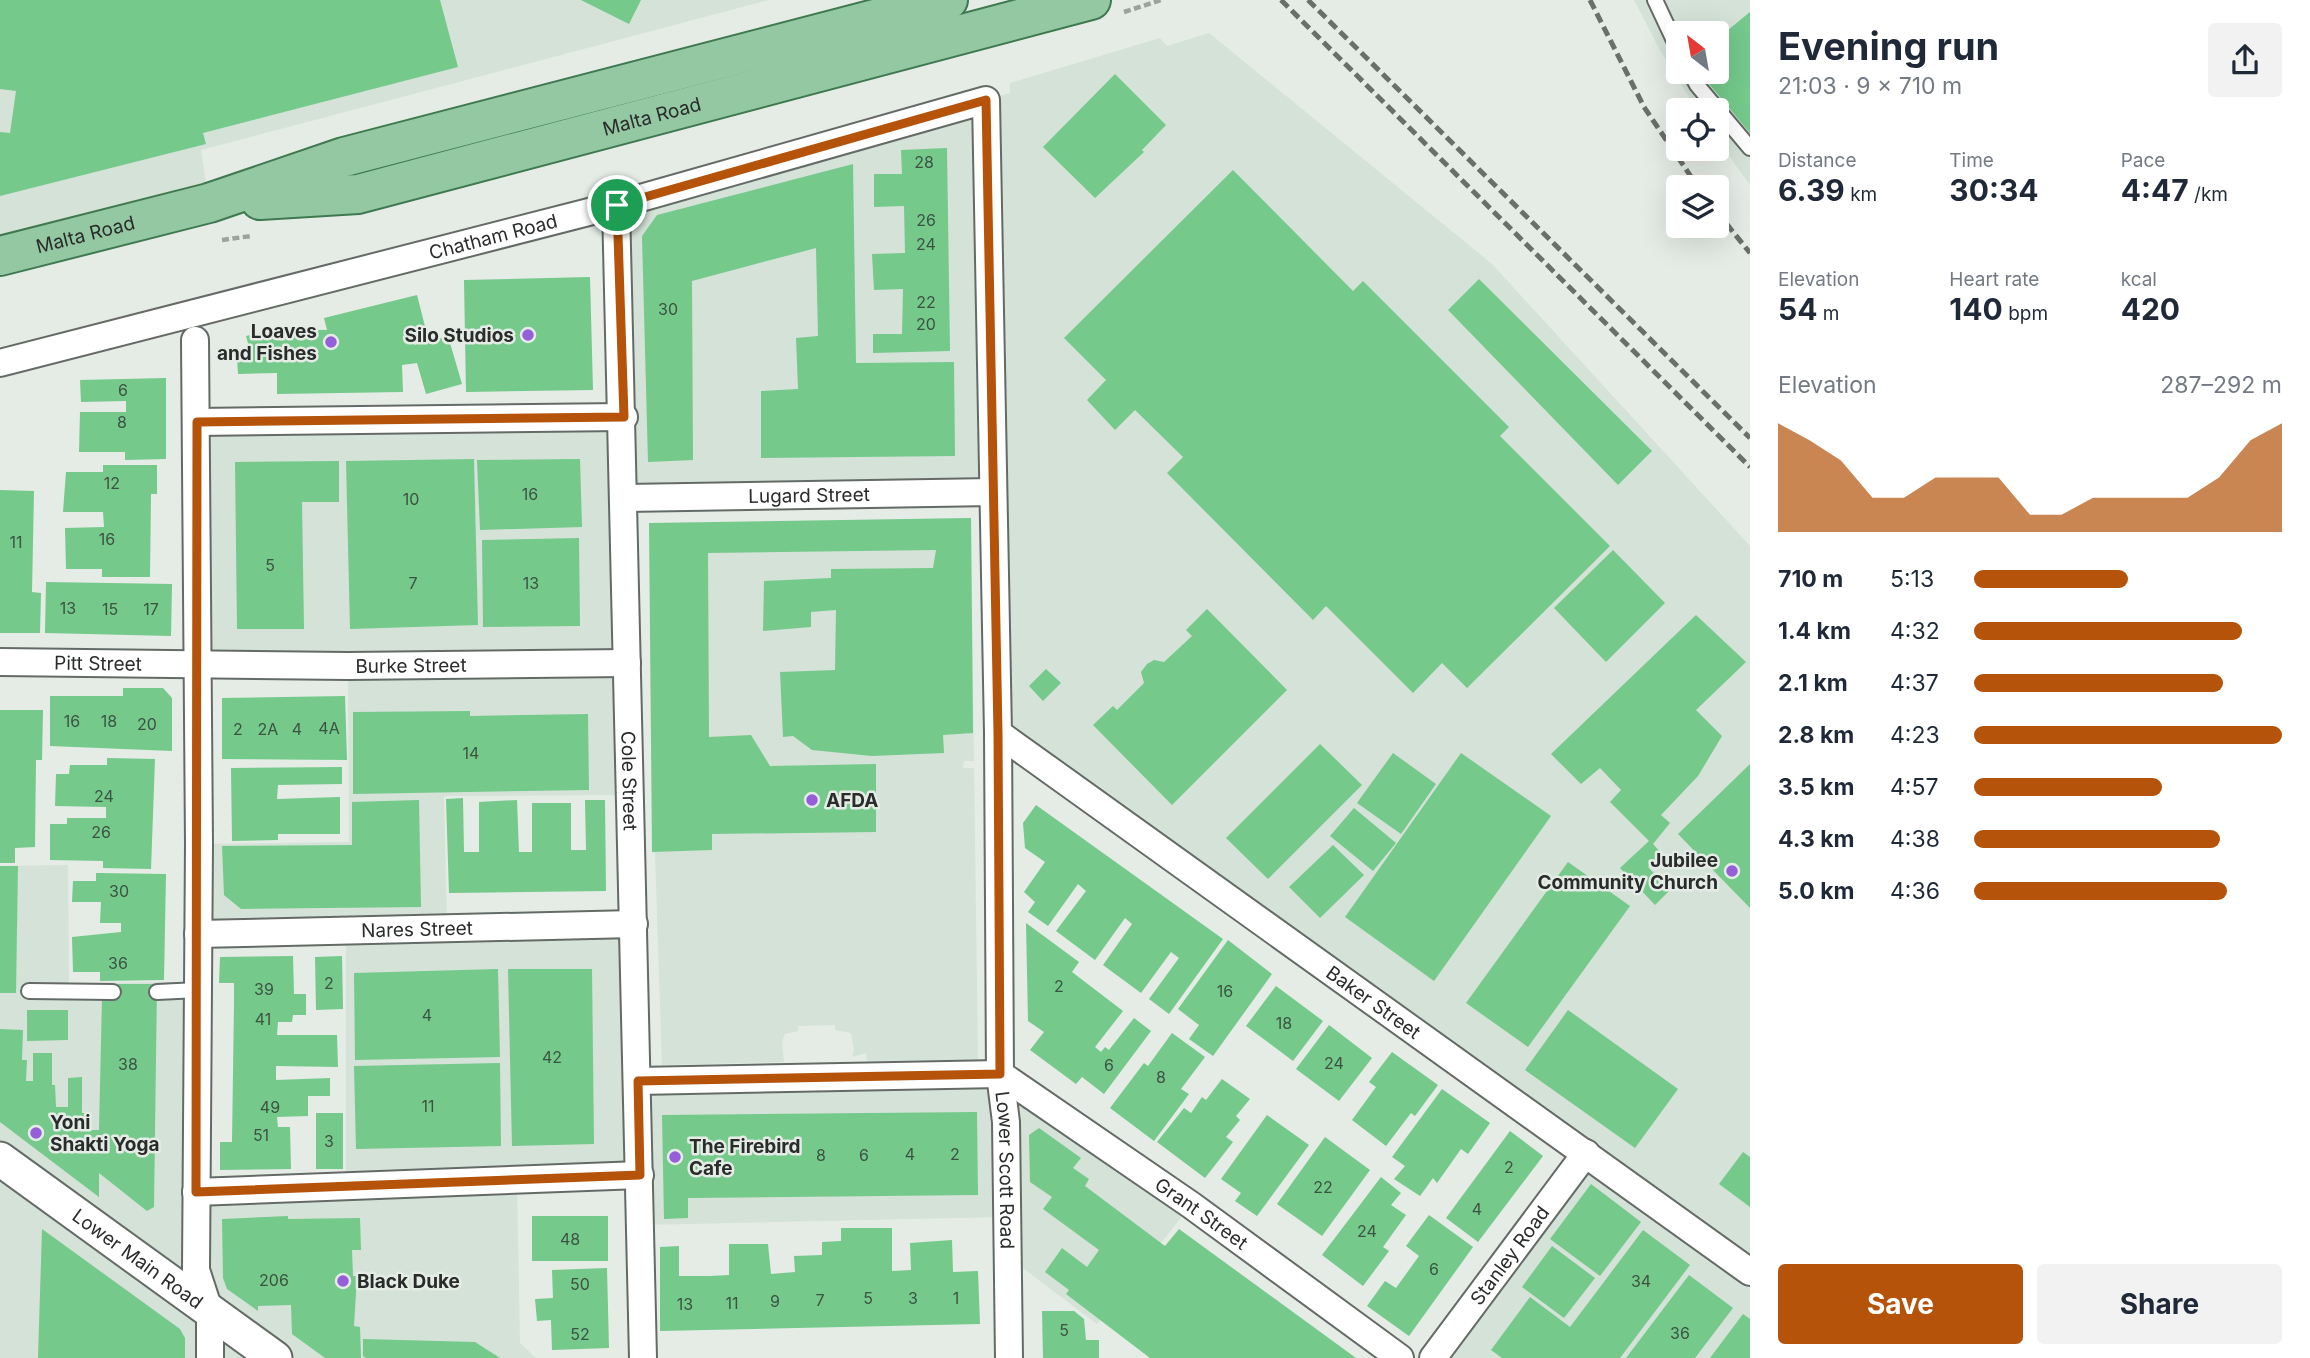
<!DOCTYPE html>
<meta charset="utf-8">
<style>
:root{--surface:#fff;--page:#f2f2f3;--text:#1f2937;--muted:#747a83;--accent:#b45309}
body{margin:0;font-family:Inter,sans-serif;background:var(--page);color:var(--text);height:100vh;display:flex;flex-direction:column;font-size:26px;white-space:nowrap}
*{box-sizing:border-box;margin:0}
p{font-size:23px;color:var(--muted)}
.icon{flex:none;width:38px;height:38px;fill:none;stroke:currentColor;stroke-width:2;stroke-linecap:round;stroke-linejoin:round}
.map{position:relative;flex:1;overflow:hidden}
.panel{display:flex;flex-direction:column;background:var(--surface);width:560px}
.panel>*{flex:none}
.needle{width:46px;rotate:329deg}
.fabs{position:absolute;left:1666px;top:21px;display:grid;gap:14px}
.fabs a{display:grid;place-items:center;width:63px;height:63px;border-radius:7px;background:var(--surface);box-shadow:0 7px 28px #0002;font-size:35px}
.pin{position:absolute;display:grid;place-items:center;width:60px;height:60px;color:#fff;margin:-30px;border:4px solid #fff;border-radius:50%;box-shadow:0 2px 7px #0007}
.round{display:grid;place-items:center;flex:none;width:74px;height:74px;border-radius:7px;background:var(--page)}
.head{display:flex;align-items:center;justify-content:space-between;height:119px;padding:0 28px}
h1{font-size:38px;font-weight:700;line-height:52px}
.figures{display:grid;grid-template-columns:repeat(3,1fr);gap:10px;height:119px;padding:7px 28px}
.figures div{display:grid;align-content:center}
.figures b{font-size:30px;font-weight:700}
.figures small{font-size:19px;font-weight:400}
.figures p{font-size:19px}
.chart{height:196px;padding:14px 28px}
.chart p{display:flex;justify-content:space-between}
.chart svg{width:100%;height:126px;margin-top:7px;fill:var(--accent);opacity:.7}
.cta{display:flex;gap:14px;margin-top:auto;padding:14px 28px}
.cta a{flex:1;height:80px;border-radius:7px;background:var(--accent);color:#fff;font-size:28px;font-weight:700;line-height:80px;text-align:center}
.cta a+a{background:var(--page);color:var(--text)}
ul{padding:0 28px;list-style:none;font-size:23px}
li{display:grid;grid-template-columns:112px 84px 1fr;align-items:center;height:52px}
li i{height:18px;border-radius:9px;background:var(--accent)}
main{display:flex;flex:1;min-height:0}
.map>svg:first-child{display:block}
.built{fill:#d4e2d7;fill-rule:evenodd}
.building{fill:#74c98b}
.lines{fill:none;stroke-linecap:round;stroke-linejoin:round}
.service-casing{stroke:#646b66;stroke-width:18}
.minor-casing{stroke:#646b66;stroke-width:30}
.tertiary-casing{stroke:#646b66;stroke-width:37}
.primary-casing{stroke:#3f7950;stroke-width:42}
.path{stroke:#9ca29d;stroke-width:4.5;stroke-dasharray:7 3.5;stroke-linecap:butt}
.service{stroke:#fff;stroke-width:14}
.minor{stroke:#fff;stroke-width:26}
.tertiary{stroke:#fff;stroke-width:33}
.primary{stroke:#93c8a3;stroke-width:38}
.rail{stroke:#6a6f6b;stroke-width:5;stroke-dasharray:10 5;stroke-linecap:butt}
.route-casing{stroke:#fff;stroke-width:14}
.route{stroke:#b45309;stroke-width:9}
.poi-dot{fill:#945fd8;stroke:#e4ece5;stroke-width:2.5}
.labels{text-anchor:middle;stroke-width:5;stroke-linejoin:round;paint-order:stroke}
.number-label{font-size:16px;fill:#3c5342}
.street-label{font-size:19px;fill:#292c2a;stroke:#e4ece5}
.poi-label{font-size:19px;font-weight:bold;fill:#292c2a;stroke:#e4ece5;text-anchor:start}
</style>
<main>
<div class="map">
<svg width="1750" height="1358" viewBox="0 0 1750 1358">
<rect width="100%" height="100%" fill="#e4ece5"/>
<!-- built -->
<g class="built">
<polygon points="0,0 769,0 201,150 209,203 0,256"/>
<path d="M1634 0H1750V185L1717 139V110H1697L1661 52ZM1678 33H1717V72H1678Z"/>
<polygon points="1209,33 1492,264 1750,546 1750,1358 1433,1358 1586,1153 998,733 993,493 626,498 630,795 444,796 447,927 634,924 638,1080 1000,1074 1191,1205 1097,1324 1007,1256 1005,1217 641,1225 640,1176 517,1180 520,1343 536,1358 0,1358 0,866 68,865 69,983 198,982 196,1191 346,1186 346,931 198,934 199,844 349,842 348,666 196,662 197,422 623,417 616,205 1010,93 1010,83 1160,38 1167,46"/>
<polygon points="971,518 974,761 964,761 963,768 974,768 978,1060 867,1061 866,1053 852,1057 854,1050 851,1033 835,1030 835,1025 798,1026 798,1031 785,1034 782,1042 784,1062 662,1065 655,853 652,852 652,680 706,523"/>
</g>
<!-- building -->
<g class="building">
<polygon points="0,0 440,0 458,67 203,133 206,144 0,196 0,132 10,133 16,91 0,89"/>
<polygon points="581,0 641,0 629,24"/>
<polygon points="1750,12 1750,133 1699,72 1717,72 1717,39"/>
<polygon points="1115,74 1166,125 1142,150 1144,152 1095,198 1043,147"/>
<polygon points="947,148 950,351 873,353 873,334 902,334 903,289 874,290 872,254 905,253 904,206 874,207 874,174 902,174 901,150"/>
<polygon points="853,164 856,363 954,362 955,456 761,458 761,391 798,389 796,338 818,336 816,248 692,281 693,460 648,462 642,236 657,215"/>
<polygon points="1233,170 1353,291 1363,281 1509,427 1500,436 1610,546 1467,688 1442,663 1413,693 1326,606 1313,620 1167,473 1183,457 1135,410 1115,430 1087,400 1106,380 1064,338"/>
<polygon points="590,277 593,390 466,392 464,280"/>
<polygon points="1479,279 1652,451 1618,485 1448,310"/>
<polygon points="417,295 427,334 412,339 414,345 448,336 462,384 426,394 417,363 402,365 403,392 277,394 277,373 238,374 237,358 252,358 246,336 276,329 327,330 324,318"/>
<polygon points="166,378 166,459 125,460 125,452 79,452 80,412 126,412 126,401 81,402 80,380"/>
<polygon points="474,459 478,625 350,629 346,461"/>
<polygon points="580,459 582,527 480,530 477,460"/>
<polygon points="339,461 339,502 302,502 304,629 237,629 235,462"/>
<polygon points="103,465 157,465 157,494 151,494 150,577 102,577 102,569 66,569 65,528 104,527 103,512 63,512 66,472 103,472"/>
<polygon points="0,490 34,491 32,592 41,593 40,633 0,633"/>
<polygon points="971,518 973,733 943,735 944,753 872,756 812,750 793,736 783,737 780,672 835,670 836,610 811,612 811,627 763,631 764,581 831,578 831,569 933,568 936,550 708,553 709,737 751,735 770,766 876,764 876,832 712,834 712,850 652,852 649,523"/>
<polygon points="579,538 580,626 483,627 482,540"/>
<polygon points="1613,550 1665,603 1606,662 1554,608"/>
<polygon points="46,582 172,584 171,636 45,633"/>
<polygon points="1207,609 1287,690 1172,805 1093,725 1113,706 1117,710 1144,683 1141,672 1147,664 1154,660 1164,662 1192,636 1186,630"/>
<polygon points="1696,615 1746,662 1696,710 1722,736 1698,776 1661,815 1670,823 1653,844 1662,854 1648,867 1670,890 1655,905 1620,868 1649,841 1610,802 1621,790 1600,768 1581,784 1551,754"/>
<polygon points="1046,669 1061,683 1043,701 1029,686"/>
<polygon points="123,688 163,688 172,698 172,751 50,746 50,696 123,696"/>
<polygon points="345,696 347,760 222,759 222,698"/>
<polygon points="0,710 43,710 42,760 36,760 35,847 15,848 15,863 0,863"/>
<polygon points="470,711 470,716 588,714 589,790 353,794 353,712"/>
<polygon points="1320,744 1362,785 1268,879 1226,838"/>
<polygon points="1393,753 1436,784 1401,834 1357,803"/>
<polygon points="1461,753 1551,816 1434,981 1345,917"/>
<polygon points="107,758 155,759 151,869 103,868 103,861 50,860 50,824 67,824 67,818 106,818 106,807 55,806 56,774 69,774 70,765 107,765"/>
<polygon points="1750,764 1750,908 1678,834"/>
<polygon points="342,767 342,784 278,785 277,799 340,797 340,834 278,834 278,840 232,841 231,768"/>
<polygon points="463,798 464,852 479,852 479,802 517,800 519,852 532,852 532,803 571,803 571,850 586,850 585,800 605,800 606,891 449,893 446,799"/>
<polygon points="419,800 421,907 241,909 224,895 222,846 352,845 352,802"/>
<polygon points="1036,805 1223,939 1169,1014 1149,999 1179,958 1171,952 1141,993 1103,965 1132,924 1125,918 1095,960 1056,931 1086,891 1078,884 1048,926 1028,912 1035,902 1024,892 1045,862 1025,848 1023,823"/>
<polygon points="1354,808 1396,843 1373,871 1330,836"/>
<polygon points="1333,845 1364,875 1320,918 1289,887"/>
<polygon points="1568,862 1630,906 1528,1047 1466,1003"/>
<polygon points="0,866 18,866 16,993 0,993"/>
<polygon points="96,873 166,874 164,980 100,981 100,972 73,972 72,937 121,932 121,923 100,923 101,902 72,902 73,881 96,881"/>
<polygon points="1026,923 1079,962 1072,972 1123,1011 1095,1047 1101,1052 1105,1047 1109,1050 1134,1018 1151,1031 1104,1094 1082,1077 1076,1084 1030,1050 1044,1032 1028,1021"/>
<polygon points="1228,940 1272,974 1213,1056 1189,1039 1199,1025 1178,1009"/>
<polygon points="293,956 294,994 306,994 306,1015 293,1015 292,1022 278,1022 277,1035 337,1035 338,1067 276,1066 276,1080 330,1078 330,1096 308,1096 308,1116 277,1117 278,1127 290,1127 291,1169 220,1170 220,1142 232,1142 234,1003 234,983 219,983 220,957"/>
<polygon points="342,956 343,1009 316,1010 315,957"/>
<polygon points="498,969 500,1057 355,1060 354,973"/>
<polygon points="508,969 592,969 594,1144 512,1146"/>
<polygon points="113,984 157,984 154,1207 147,1211 99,1173 99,1197 0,1122 0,1029 23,1030 22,1060 27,1060 26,1081 33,1081 33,1053 52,1053 52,1085 55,1085 56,1107 68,1107 68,1078 82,1077 82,1113 87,1113 86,1130 99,1130 102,998 113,998"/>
<polygon points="1276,986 1323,1021 1293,1061 1246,1026"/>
<polygon points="27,1010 68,1010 68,1040 27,1041"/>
<polygon points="1568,1010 1678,1089 1635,1148 1525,1070"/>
<polygon points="1329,1025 1372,1058 1339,1101 1296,1069"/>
<polygon points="1172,1033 1205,1057 1181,1089 1189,1094 1154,1141 1110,1108 1144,1063 1148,1066"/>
<polygon points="1392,1052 1438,1085 1415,1116 1411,1113 1386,1146 1352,1120 1376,1087 1369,1082"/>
<polygon points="500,1063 501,1146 356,1149 354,1066"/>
<polygon points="1222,1079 1250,1099 1236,1116 1240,1120 1226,1137 1233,1142 1205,1178 1157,1142 1184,1108 1191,1113 1202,1097 1206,1100"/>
<polygon points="1442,1089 1490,1123 1468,1154 1461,1149 1437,1183 1433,1178 1420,1196 1394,1179 1405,1166 1392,1157"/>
<polygon points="977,1112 978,1195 688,1198 688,1218 664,1219 662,1115"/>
<rect x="316" y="1113" width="27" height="56"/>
<polygon points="1267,1115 1309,1145 1257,1216 1235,1201 1241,1193 1221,1179"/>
<polygon points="1039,1128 1081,1158 1073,1168 1089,1179 1085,1186 1165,1246 1179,1229 1356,1358 1150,1358 1066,1294 1069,1290 1045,1272 1062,1248 1087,1267 1099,1250 1043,1209 1052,1197 1030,1182 1029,1135"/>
<polygon points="1510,1131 1543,1156 1478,1242 1446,1218"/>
<polygon points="1325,1137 1370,1170 1322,1236 1277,1204"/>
<polygon points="1743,1152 1750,1157 1750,1207 1719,1184"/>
<polygon points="1381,1177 1401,1193 1391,1205 1406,1215 1383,1247 1389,1251 1363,1286 1322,1255"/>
<polygon points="1591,1184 1641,1222 1600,1276 1550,1239"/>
<polygon points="1429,1215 1473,1247 1409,1336 1367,1306 1385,1281 1396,1288 1419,1256 1406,1246"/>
<polygon points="288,1216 288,1219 360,1218 361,1250 352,1250 353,1276 357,1276 354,1326 360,1327 361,1358 325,1358 292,1334 291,1305 258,1306 258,1311 227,1289 223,1278 222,1219"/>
<rect x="532" y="1216" width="76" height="45"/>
<polygon points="841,1228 892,1228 892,1271 911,1270 910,1243 952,1240 953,1272 978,1271 980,1324 660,1331 660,1247 679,1246 679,1276 710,1276 729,1275 729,1244 768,1244 771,1274 795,1272 794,1256 822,1255 822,1242 841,1241"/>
<polygon points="42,1229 180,1329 185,1338 185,1358 38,1358"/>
<polygon points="1643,1230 1690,1265 1620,1358 1502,1358 1491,1350 1530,1297 1570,1327"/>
<polygon points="1552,1246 1595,1278 1564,1318 1522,1287"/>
<polygon points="607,1268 609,1348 552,1350 551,1320 537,1321 535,1299 553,1298 552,1270"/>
<polygon points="1689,1275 1733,1308 1695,1358 1626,1358"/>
<polygon points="1042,1311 1074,1311 1084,1319 1086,1340 1099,1340 1099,1358 1043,1358"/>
<polygon points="1743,1314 1750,1319 1750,1358 1710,1358"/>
<polygon points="363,1339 475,1342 500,1358 366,1358 363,1356"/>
</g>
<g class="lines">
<defs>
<g id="service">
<polyline points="1655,0 1678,49"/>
<polyline points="1690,72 1697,85 1750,148"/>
<polyline points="29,991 113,992"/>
<polyline points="157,992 198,990"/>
</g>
<g id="minor">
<path id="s1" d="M616 205 643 1358"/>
<polyline points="195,340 199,844 196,1270 210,1313 210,1358"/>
<path id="s2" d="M0 363 616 205 986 100 998 733 1000 1074 1006 1122 1009 1358"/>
<polyline points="197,422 624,417"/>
<path id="s3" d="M625 498 993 492"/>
<path id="s4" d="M0 662 348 666 627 663"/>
<path id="s5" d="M998 733 1750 1272"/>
<path id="s6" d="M198 934 634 924"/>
<path id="s7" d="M1000 1074 1191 1205 1400 1358"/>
<polyline points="638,1081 1000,1074"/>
<polyline points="196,1192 640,1175"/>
<path id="s8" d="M1433 1358 1586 1153"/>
</g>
<g id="tertiary">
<path id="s9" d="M0 1159 275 1358"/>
</g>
<g id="primary">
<path id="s10" d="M260 200 358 194 1091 0"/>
<path id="s11" d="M0 256 209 203 344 157 948 0"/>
</g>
</defs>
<!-- service casing -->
<use href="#service" class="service-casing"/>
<!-- minor casing -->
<use href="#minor" class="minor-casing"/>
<!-- tertiary casing -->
<use href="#tertiary" class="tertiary-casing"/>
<!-- primary casing -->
<use href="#primary" class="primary-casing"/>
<!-- path -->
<g class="path">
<polyline points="1124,12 1161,0"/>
<polyline points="222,240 251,236"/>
</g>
<!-- service -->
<use href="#service" class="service"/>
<!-- minor -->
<use href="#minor" class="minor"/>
<!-- tertiary -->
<use href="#tertiary" class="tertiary"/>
<!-- primary -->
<use href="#primary" class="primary"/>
<!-- rail -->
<g class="rail">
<polyline points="1281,0 1750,467"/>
<polyline points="1308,0 1750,438"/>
<polyline points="1590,0 1644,107 1698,187"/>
<polyline points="1717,212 1750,253"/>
</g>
</g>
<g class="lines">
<defs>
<polygon id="route" points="986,100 998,733 1000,1074 638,1081 640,1175 196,1192 197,422 624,417 617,205"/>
</defs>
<!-- route casing -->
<use href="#route" class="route-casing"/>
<!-- route -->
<use href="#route" class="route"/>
</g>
<!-- markers -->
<g class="poi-dot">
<circle cx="528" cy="335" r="7"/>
<circle cx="331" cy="342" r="7"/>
<circle cx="812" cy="800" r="7"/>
<circle cx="1732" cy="871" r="7"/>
<circle cx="36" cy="1133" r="7"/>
<circle cx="675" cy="1157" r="7"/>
<circle cx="343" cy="1281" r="7"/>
</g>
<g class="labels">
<!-- number labels -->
<g class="number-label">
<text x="924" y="168">28</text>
<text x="926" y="226">26</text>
<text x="926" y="250">24</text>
<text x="926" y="308">22</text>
<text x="668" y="315">30</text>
<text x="926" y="330">20</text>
<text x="123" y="396">6</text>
<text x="122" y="428">8</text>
<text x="112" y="489">12</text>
<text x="530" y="500">16</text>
<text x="411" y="505">10</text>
<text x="107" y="545">16</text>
<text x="16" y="548">11</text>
<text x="270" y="571">5</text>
<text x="413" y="589">7</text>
<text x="531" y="589">13</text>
<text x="68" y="614">13</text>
<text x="110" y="615">15</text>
<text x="151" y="615">17</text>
<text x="72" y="727">16</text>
<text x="109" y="727">18</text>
<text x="147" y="730">20</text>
<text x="329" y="734">4A</text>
<text x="238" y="735">2</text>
<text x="268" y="735">2A</text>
<text x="297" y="735">4</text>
<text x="471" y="759">14</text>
<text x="104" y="802">24</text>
<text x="101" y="838">26</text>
<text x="119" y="897">30</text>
<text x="118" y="969">36</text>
<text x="329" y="989">2</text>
<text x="1059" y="992">2</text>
<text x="264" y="995">39</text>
<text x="1225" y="997">16</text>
<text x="427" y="1021">4</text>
<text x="263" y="1025">41</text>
<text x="1284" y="1029">18</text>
<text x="552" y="1063">42</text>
<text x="1334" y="1069">24</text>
<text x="128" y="1070">38</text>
<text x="1109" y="1071">6</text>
<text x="1161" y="1083">8</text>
<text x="428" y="1112">11</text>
<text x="270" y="1113">49</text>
<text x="261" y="1141">51</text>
<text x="329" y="1147">3</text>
<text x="910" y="1160">4</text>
<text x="955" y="1160">2</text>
<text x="821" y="1161">8</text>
<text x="864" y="1161">6</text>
<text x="1509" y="1173">2</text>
<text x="1323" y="1193">22</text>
<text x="1477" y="1215">4</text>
<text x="1367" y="1237">24</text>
<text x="570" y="1245">48</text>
<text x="1434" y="1275">6</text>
<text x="274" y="1286">206</text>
<text x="1641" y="1287">34</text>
<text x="580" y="1290">50</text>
<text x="868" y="1304">5</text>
<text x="913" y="1304">3</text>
<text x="956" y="1304">1</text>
<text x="820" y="1306">7</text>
<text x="775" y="1307">9</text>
<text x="732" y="1309">11</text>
<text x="685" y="1310">13</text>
<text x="1064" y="1336">5</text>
<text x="1680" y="1339">36</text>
<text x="580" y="1340">52</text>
</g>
<!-- street labels -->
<g class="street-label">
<text dy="7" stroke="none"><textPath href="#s10" startOffset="402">Malta Road</textPath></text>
<text dy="7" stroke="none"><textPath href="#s11" startOffset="88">Malta Road</textPath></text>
<text dy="7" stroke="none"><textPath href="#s2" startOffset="509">Chatham Road</textPath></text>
<text dy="7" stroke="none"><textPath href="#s3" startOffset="184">Lugard Street</textPath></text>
<text dy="7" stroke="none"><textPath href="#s4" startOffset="98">Pitt Street</textPath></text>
<text dy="7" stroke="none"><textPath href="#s4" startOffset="411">Burke Street</textPath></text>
<text dy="7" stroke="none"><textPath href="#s1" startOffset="576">Cole Street</textPath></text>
<text dy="7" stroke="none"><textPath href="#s6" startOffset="219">Nares Street</textPath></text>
<text dy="7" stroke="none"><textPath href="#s5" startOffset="462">Baker Street</textPath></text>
<text dy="7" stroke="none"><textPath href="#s2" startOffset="2091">Lower Scott Road</textPath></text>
<text dy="7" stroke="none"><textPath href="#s7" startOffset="245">Grant Street</textPath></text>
<text dy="7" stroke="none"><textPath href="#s8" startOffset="128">Stanley Road</textPath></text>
<text dy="7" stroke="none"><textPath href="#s9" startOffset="170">Lower Main Road</textPath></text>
</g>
<!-- poi labels -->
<g class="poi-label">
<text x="317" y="338" text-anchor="end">Loaves<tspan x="317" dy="22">and Fishes</tspan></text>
<text x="514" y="342" text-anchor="end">Silo Studios</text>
<text x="826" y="807">AFDA</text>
<text x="1718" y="867" text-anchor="end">Jubilee<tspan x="1718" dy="22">Community Church</tspan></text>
<text x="50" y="1129">Yoni<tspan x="50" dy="22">Shakti Yoga</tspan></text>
<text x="689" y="1153">The Firebird<tspan x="689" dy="22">Cafe</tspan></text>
<text x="357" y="1288">Black Duke</text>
</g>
</g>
</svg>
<div class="fabs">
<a><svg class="needle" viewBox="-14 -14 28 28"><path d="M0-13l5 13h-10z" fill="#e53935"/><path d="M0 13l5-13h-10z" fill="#747a83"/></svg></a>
<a><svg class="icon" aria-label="locate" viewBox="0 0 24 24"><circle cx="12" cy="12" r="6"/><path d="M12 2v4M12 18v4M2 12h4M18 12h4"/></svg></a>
<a><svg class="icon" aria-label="layers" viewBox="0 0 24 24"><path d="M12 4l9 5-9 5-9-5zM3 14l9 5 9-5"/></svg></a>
</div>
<div class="pin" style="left:617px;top:205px;background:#1e9e55"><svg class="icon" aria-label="arrive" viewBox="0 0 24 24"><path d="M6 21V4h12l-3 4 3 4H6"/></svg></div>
</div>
<section class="panel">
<div class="head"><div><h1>Evening run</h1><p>21:03 · 9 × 710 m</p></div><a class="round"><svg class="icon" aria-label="share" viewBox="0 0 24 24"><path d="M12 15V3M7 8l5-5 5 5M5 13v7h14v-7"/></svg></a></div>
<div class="figures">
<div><p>Distance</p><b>6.39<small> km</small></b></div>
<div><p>Time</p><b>30:34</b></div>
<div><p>Pace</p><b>4:47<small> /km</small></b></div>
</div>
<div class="figures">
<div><p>Elevation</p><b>54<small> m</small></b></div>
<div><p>Heart rate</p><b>140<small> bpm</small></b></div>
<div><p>kcal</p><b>420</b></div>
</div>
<div class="chart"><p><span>Elevation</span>287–292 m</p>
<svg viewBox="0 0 160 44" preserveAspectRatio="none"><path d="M0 44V6L10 12L20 19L30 32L40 32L50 25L60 25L70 25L80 38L90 38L100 32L110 32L120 32L130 32L140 25L150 12L160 6V44z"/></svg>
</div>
<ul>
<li><b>710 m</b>5:13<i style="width:50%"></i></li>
<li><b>1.4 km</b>4:32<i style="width:87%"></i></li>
<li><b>2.1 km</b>4:37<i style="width:81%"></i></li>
<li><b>2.8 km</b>4:23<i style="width:100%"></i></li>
<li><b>3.5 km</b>4:57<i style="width:61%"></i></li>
<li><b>4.3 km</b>4:38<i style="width:80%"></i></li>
<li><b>5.0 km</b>4:36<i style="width:82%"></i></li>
</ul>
<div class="cta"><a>Save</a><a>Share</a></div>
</section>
</main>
